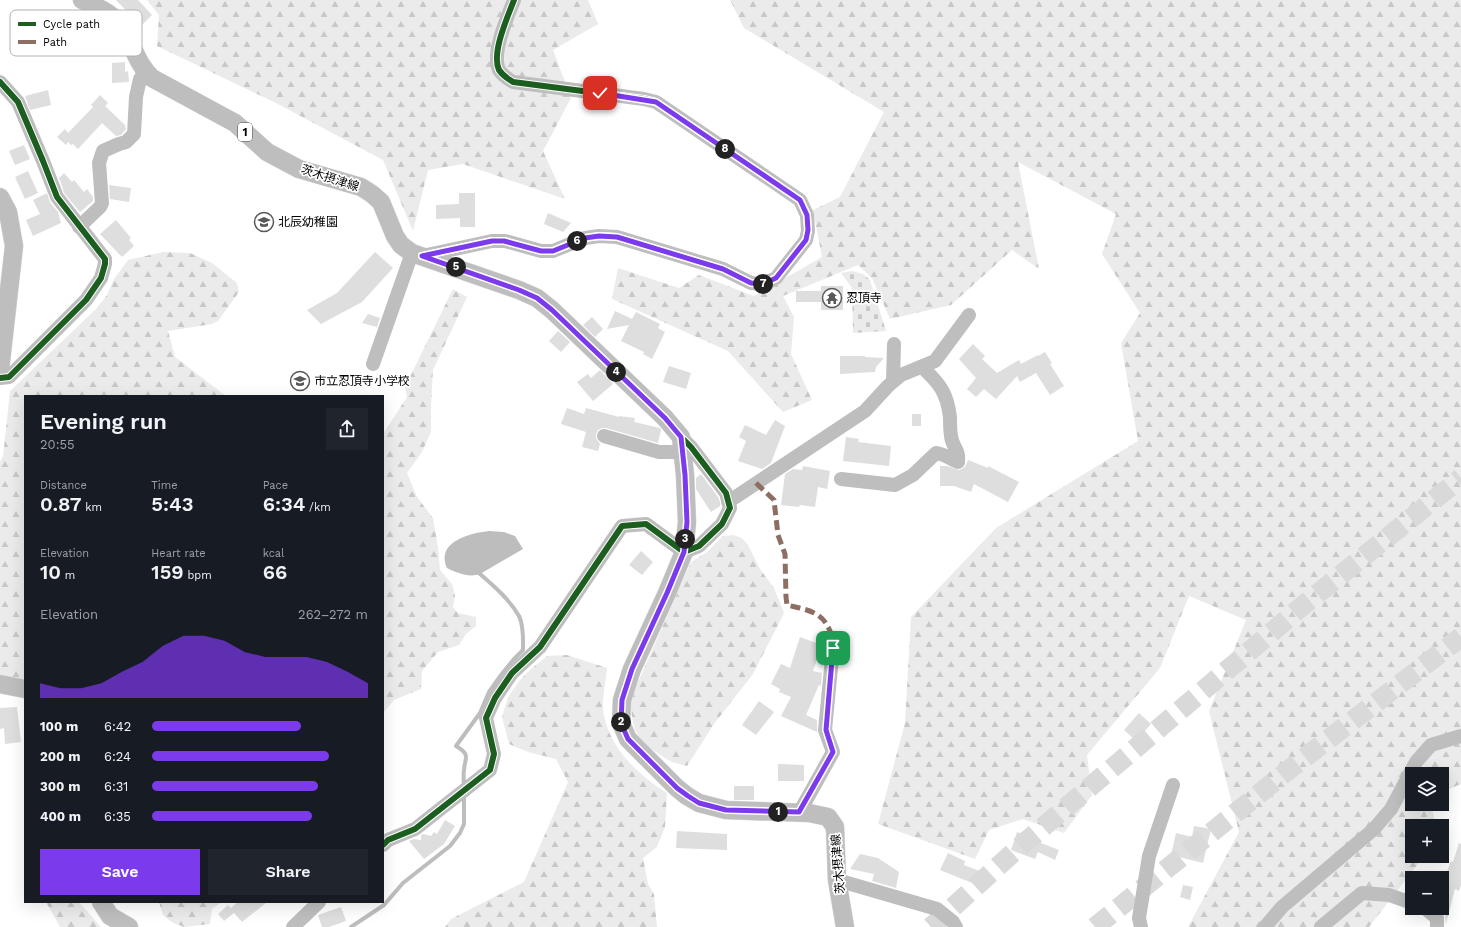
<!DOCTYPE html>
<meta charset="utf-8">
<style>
:root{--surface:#171b24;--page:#20242c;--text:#f1f3f6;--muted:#9ea1a6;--accent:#7c3aed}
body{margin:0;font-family:"Work Sans","Noto Sans JP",sans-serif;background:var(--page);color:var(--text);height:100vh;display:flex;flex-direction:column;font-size:15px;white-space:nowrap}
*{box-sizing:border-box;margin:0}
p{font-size:13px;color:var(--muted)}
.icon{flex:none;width:22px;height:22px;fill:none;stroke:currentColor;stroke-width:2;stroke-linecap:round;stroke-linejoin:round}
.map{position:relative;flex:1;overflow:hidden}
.sheet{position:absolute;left:24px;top:395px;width:360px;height:508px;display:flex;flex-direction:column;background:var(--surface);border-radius:0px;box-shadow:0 4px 16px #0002}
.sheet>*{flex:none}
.controls{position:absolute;left:1405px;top:767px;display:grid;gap:8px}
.controls a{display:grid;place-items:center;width:44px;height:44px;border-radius:0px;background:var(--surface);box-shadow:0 4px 16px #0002;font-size:20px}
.pin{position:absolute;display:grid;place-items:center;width:34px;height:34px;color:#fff;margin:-17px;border-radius:8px;box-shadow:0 2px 6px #0006}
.km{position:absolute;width:20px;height:20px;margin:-10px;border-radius:50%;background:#222;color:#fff;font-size:11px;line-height:20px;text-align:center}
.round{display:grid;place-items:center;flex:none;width:42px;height:42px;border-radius:0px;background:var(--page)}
.headline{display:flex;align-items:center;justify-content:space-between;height:68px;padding:0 16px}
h1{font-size:22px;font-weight:600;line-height:30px}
.metrics{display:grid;grid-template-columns:repeat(3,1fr);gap:6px;height:68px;padding:4px 16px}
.metrics div{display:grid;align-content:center}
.metrics b{font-size:20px;font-weight:600}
.metrics small{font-size:11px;font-weight:400}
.metrics p{font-size:11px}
.chart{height:112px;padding:8px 16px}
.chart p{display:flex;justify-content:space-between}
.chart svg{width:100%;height:72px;margin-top:4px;fill:var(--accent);opacity:.7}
.primary-button{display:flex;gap:8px;margin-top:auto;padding:8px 16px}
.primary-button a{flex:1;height:46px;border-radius:0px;background:var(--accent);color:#fff;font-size:16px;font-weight:600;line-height:46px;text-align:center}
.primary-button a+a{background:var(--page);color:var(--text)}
ul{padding:0 16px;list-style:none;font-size:13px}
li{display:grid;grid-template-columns:64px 48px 1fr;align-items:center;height:30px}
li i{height:10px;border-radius:5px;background:var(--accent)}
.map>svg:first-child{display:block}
.forest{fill:url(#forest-firs)}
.cemetery{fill:url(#cemetery-stones)}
.water{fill:#bdbdbd}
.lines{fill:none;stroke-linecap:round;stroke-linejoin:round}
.stream{stroke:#bdbdbd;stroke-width:4}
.building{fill:#dedede}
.highway-tunnel{stroke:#d9d9d9;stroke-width:20;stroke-dasharray:20 10;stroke-linecap:butt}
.major-casing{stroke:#dbdbdb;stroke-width:19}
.minor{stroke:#bebebe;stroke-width:14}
.major{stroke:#bebebe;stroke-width:18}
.quiet{stroke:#8d6e63;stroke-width:5;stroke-dasharray:10 5;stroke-linecap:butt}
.cycleway-casing{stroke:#fff;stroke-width:8}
.cycleway{stroke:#1b5e20;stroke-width:6}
.route-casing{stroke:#fff;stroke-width:8}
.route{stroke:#7c3aed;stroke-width:5}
.labels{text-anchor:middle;stroke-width:3.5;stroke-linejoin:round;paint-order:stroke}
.shield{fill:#fff;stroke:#4c4c4c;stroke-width:1}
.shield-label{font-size:11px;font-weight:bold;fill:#000}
.street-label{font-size:12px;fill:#000;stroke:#fff}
.poi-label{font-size:12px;fill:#000;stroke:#fff;text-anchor:start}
.key{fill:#fff;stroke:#b2b2b2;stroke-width:1}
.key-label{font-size:11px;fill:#000}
</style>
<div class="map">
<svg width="1461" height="927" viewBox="0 0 1461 927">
<defs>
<pattern id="forest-firs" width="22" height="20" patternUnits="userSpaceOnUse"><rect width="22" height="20" fill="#ebebeb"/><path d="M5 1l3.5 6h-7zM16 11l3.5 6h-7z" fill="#c8c8c8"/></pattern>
<pattern id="cemetery-stones" width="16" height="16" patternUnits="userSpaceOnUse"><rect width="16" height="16" fill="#ebebeb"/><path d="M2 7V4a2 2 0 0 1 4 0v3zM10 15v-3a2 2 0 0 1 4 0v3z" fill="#c8c8c8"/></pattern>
</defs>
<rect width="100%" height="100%" fill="#fff"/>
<!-- forest -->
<g class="forest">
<polygon points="147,0 588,0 598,24 553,50 571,98 543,151 565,199 463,164 428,170 413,231 383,160 274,102 157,46 159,15"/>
<polygon points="730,0 1461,0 1461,784 1442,792 1442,774 1412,774 1412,804 1431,804 1436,826 1412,826 1412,856 1424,856 1369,927 1188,927 1239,832 1209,711 1246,620 1189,596 1160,668 1087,755 1092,795 1064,833 1023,819 989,830 975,859 878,824 905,723 911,617 996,528 1138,441 1121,343 1140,313 1102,254 1116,214 1018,162 1039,269 1012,250 951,305 890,319 872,278 858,265 783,296 794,317 791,354 812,400 783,412 728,351 612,299 618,268 679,288 699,275 754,296 822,257 813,210 840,197 884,112 744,28"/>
<polygon points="163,252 190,253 212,263 237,283 239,292 218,321 212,324 168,331 175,357 226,396 25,396 25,681 0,676 0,462 3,456 10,391 96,309 107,295 114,279 128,260"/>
<polygon points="453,289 467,297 433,370 431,406 431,432 422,452 407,473 417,497 433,518 438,547 440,570 452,584 455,595 453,607 458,613 476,617 476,626 466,634 459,645 438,652 422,671 421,689 394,700 383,713 383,434 407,397 405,387"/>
<path d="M733 535 742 538 748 545 760 569 774 588 784 613 753 674 714 724 687 766C672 763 669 761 656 752 634 738 631 724 631 698L691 562 707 552 723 536Z"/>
<path d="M567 655 607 668C606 680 602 698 603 710 608 747 637 774 667 793L665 827 657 847 643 858 648 884 654 894 657 927H445L451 919 524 882 568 782 556 759 528 752 509 744 502 717 508 697 520 680 531 669 547 656Z"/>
<polygon points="46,902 79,902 101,927 60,927"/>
<polygon points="159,902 222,902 212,909 210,924 184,927 173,923 163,915"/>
</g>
<!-- cemetery -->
<polygon class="cemetery" points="852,271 863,274 870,280 886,331 853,333 852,288 841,273"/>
<!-- water -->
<path class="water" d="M489 531 504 532 515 536 523 549 480 574C469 578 457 573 447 568 435 542 470 533 489 531Z"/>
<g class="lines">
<!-- stream -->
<g class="stream">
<path d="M464 787C464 782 463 776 464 770 465 757 471 755 456 746L480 713 489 692 501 675 514 659 523 650C523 640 524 626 519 616 510 600 494 586 480 574"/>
<polyline points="351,927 384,905 403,883 450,846 460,833 464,824 464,796"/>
</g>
</g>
<!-- building -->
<g class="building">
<polygon points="116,0 138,0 152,15 141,26"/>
<polygon points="125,62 125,72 128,71 129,82 112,83 112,63"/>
<polygon points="48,90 51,105 30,110 25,96"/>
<polygon points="100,95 108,103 105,106 125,125 126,129 121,135 116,136 102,123 78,149 73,144 71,145 68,142 66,145 57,137 65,129 68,133 93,107 91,105"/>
<polygon points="24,145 30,159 15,165 9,151"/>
<polygon points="28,171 38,193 25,199 15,177"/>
<polygon points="64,173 72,182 74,180 84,192 87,189 93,197 93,201 80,212 64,193 62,186 59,178"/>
<polygon points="109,185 131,188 129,202 110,199"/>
<polygon points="47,193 50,202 58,212 61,223 33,236 26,220 40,214 33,200"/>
<polygon points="459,193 475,193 475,227 460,227 460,218 436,219 436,205 459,204"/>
<polygon points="548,213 571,223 563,232 544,224"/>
<polygon points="116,220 131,238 129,240 134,246 122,257 100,234"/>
<polygon points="375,252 393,268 362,302 321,324 307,310 337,293"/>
<polygon points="821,286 843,286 843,310 821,310 821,302 796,302 796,291 821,291"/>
<polygon points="615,311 632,319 636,312 660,324 658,328 665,332 652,359 643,354 644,352 621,341 629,325 607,329"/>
<polygon points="368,314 380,318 377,327 362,323"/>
<polygon points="592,317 603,329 595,337 583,325"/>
<polygon points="558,331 570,342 561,352 549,341"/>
<polygon points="973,344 985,356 982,359 997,373 1019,360 1021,364 1038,355 1038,356 1045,352 1052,363 1050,364 1064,386 1050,395 1036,373 1020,382 1017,376 996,399 984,389 976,397 967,389 976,378 959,359"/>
<polygon points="840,356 865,356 865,357 884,358 876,367 875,372 840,374"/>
<polygon points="669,366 691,373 686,389 663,382"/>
<polygon points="600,370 613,384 593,401 577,382 588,374 591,378"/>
<polygon points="567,408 584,414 586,408 619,417 619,416 635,418 634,422 660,428 661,430 658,443 606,428 602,428 598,430 596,434 596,438 600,444 598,451 582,447 586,432 561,424"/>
<rect x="912" y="414" width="9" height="12"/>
<polygon points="775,420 785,426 771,463 762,469 738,461 746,441 739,437 745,425 766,435"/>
<polygon points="846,437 859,439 858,442 891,446 889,466 843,461"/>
<polygon points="968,460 988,468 988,466 1019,482 1008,502 974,484 971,492 954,486 940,486 940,466 947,466 959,470 965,467"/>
<polygon points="803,466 830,471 827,489 818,487 815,507 800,505 799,507 781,505 785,474 793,469 802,470"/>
<polygon points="701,474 718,497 720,502 720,506 711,512 696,489 696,478"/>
<polygon points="641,551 653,562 642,575 629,565"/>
<polygon points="800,637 822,645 813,671 822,673 821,686 819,685 806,715 817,720 817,732 781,716 791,697 779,692 780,689 771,684 781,664 790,668"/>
<polygon points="759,701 774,712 756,735 742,725"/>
<polygon points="17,707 21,742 5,744 4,728 0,729 0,708"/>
<polygon points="1139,713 1151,724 1138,739 1134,739 1124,730"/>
<polygon points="778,764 804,765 804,781 778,781"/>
<rect x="734" y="786" width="20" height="14"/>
<polygon points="445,820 455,826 444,844 424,859 409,841 414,839 421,840 421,835 423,834 431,836 434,832 437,834"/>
<polygon points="1194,826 1211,829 1203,863 1171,855 1176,833 1192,837"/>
<polygon points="677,831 727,834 727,850 676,848"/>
<polygon points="1017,832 1042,841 1041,843 1059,850 1055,860 1038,852 1035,859 1011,850"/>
<polygon points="1459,843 1461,844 1461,885 1459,891 1455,889 1446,924 1445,915 1442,911 1442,884 1451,861 1453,862"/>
<polygon points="948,853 965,861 964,865 987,874 982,887 940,870"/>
<polygon points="860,854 878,858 899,872 896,888 872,881 874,874 850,869"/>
<polygon points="1183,885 1193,887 1190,900 1180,897"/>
<polygon points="238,902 267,902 242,922 234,913 224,921 218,914 228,905 231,908"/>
<polygon points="341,907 346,921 329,927 322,927 318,915"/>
</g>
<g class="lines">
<!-- highway-tunnel -->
<g class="highway-tunnel">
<polyline points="931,927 1016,850 1306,603 1461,478"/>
<polyline points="1095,927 1286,772 1461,637"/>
</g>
<defs>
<g id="major">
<path d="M82 0C94 6 108 11 117 21 132 38 135 63 152 78L235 123 267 152 299 169 361 187 372 194 381 202 395 236 401 245 412 253 519 290 537 298 552 310 665 418 681 437 685 475 687 522 684 552 667 593 632 669 622 700 621 723 628 739 677 788 687 796 699 803 726 810 809 813 828 817 835 827 837 880 845 927"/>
<polyline points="0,197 8,212 14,246 0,370"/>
<polyline points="0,684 25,689"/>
<polyline points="101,902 110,916 129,927"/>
</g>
</defs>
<!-- major casing -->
<use href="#major" class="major-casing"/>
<!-- minor -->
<g class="minor">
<polyline points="0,82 18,102 43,161 57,197 105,259 105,264 101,278 86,300 9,377 0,378"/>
<polyline points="79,227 100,207 102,203 99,163 103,151 119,144 126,142 134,134 136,97 140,79 145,72"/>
<path d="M422 256 492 241H505L541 251H553L585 238 599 236 617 237 723 269 751 283 763 284 776 278 806 240 808 231 807 215 800 200 656 102 644 99 513 82C507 78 503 76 499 70 491 53 508 16 514 0"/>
<polyline points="373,364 412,253"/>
<polyline points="893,381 894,344"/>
<polyline points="604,436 659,452 683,452"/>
<path d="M841 479 895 485 913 475 936 453C945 454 950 459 958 462 960 450 952 447 951 436 950 430 950 423 950 417 947 392 939 383 922 367"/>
<polyline points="728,502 865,411 888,386 901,375 935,361 969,315"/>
<polyline points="799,813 833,752 825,730 833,648"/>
<polyline points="383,845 388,840 415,829 490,770 494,754 486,718 495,698 512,673 540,647 622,526 646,524 684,552 699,546 722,524 730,508 726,493 691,447 681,437"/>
<polyline points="837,880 937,909 953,922 956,927"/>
<polyline points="1425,908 1437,918 1437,927"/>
<polyline points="293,927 319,902"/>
<polyline points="1141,927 1139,918 1149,856 1173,785"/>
<polyline points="1265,927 1282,907 1374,829 1391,809 1416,762 1431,745 1461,736"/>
<polyline points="1321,927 1362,893 1389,895 1412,903"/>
</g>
<!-- major -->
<use href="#major" class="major"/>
<!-- quiet -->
<path class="quiet" d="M756 483 774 500 778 535 785 554 786 597 787 605C803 609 821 611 828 627 832 633 832 642 833 648"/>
<defs>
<g id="cycleway">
<polyline points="0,82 18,102 43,161 57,197 105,259 105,264 101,278 86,300 9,377 0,378"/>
<path d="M422 256 492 241H505L541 251H553L585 238 599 236 617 237 723 269 751 283 763 284 776 278 806 240 808 231 807 215 800 200 656 102 644 99 513 82C507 78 503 76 499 70 491 53 508 16 514 0"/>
<polyline points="383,845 388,840 415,829 490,770 494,754 486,718 495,698 512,673 540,647 622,526 646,524 684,552 699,546 722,524 730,508 726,493 691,447 681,437"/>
</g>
</defs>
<!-- cycleway casing -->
<use href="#cycleway" class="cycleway-casing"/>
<!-- cycleway -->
<use href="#cycleway" class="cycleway"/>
</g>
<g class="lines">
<defs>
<polyline id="route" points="600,93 656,102 800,200 807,215 808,230 806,240 776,278 763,284 751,283 723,269 617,237 599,236 585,238 553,251 541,251 504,241 492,241 422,256 519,290 537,298 552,310 665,418 681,437 685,475 687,522 684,552 667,593 632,669 622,700 621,723 628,739 677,788 688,796 699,803 726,810 799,812 833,752 826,730 833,648"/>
</defs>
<!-- route casing -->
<use href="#route" class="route-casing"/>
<!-- route -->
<use href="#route" class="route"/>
</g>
<!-- icons -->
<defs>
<symbol id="school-ring" viewBox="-11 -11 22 22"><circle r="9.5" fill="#fff" stroke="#595959" stroke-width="1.5"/><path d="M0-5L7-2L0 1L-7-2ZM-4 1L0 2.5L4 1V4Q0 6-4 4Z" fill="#595959"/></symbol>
<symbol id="temple-ring" viewBox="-11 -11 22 22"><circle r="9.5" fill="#fff" stroke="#595959" stroke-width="1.5"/><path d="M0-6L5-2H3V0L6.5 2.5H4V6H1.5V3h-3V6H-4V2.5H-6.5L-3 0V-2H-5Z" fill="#595959"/></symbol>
</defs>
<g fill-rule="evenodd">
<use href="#school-ring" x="253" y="211" width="22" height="22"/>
<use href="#temple-ring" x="821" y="287" width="22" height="22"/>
<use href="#school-ring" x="289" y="370" width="22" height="22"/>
</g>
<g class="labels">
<!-- shield labels -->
<rect class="shield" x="238" y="123" width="14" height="18" rx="3"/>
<g class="shield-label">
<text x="245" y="136">1</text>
</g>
<!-- street labels -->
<g class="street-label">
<text transform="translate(330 178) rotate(18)" y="4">茨木摂津線</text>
<text transform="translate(838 864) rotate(-95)" y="4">茨木摂津線</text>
</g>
<!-- poi labels -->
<g class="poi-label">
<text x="278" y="226">北辰幼稚園</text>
<text x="846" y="302">忍頂寺</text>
<text x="314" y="385">市立忍頂寺小学校</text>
</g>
</g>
<!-- legend -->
<rect x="10" y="10" width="132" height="46" rx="6" class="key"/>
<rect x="18" y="22" width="18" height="4" fill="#1b5e20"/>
<rect x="18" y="40" width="18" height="4" fill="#8d6e63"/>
<g class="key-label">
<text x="43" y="28">Cycle path</text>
<text x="43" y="46">Path</text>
</g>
</svg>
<div class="controls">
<a><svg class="icon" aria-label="layers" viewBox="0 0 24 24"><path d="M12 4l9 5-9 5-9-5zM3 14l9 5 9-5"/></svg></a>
<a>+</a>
<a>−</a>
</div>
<div class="pin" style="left:833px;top:648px;background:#1e9e55"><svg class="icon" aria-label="arrive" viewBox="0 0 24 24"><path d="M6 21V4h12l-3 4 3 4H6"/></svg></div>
<div class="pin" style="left:600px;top:93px;background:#d93025"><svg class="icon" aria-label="check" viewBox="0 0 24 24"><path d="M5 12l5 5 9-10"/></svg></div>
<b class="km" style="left:778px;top:812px">1</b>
<b class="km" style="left:621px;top:722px">2</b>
<b class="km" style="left:685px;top:539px">3</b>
<b class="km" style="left:616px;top:372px">4</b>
<b class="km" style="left:456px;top:267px">5</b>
<b class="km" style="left:577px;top:241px">6</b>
<b class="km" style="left:763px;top:284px">7</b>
<b class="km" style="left:725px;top:149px">8</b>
<section class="sheet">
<div class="headline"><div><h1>Evening run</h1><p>20:55</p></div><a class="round"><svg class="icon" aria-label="share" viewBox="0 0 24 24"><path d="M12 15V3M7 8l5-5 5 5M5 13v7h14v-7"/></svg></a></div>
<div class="metrics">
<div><p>Distance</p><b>0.87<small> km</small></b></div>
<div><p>Time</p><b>5:43</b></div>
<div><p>Pace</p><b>6:34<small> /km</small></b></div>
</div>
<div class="metrics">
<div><p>Elevation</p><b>10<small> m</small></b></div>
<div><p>Heart rate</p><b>159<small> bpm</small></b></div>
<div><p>kcal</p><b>66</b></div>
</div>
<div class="chart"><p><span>Elevation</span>262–272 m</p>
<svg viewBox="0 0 160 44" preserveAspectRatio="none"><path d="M0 44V35L10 38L20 38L30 35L40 28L50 22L60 12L70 6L80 6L90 9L100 16L110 19L120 19L130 19L140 22L150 28L160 35V44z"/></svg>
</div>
<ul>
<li><b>100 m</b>6:42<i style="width:69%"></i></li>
<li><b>200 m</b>6:24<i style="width:82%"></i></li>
<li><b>300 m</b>6:31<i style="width:77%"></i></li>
<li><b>400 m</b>6:35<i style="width:74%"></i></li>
</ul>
<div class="primary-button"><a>Save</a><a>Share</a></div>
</section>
</div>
